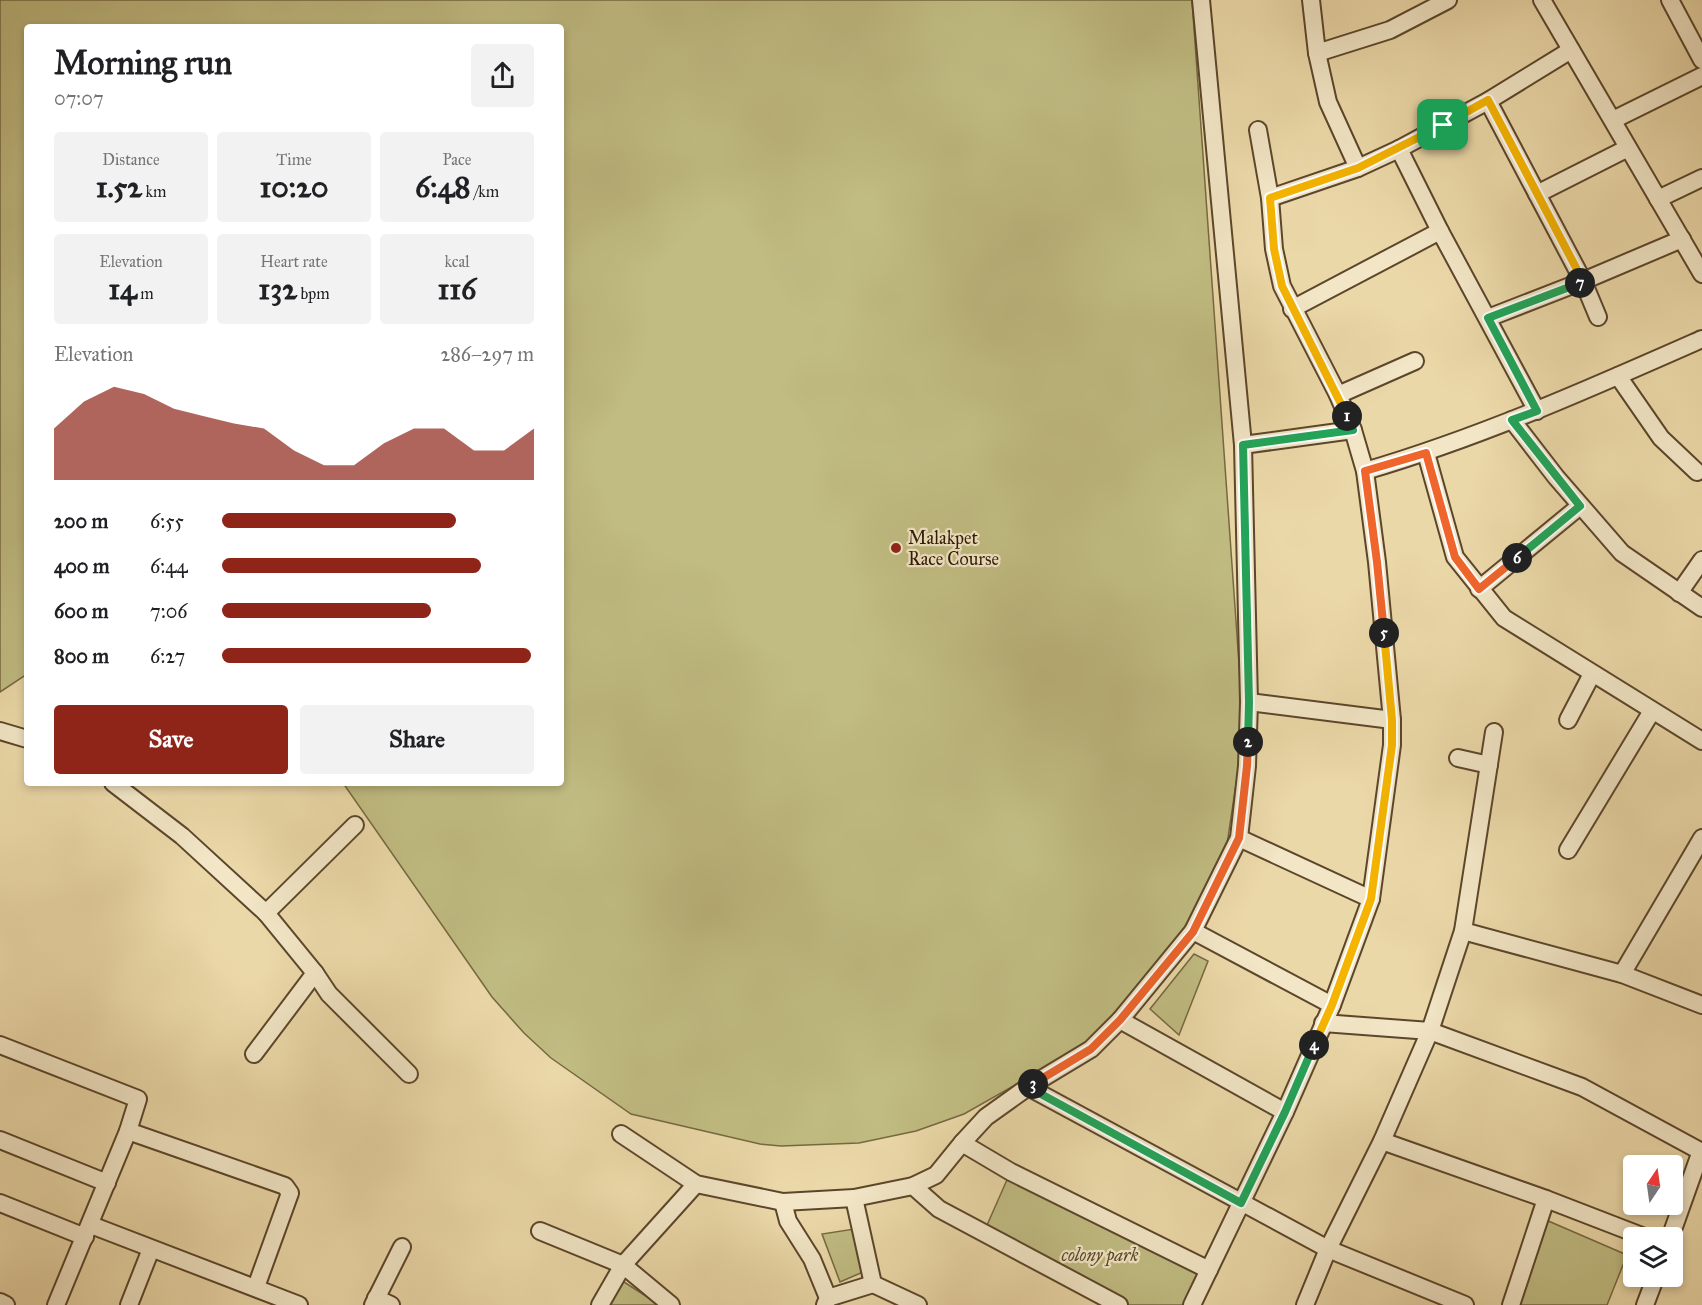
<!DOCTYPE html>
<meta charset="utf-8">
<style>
:root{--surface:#fff;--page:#f2f2f2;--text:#202124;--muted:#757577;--accent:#8f2418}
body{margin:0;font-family:"IM FELL Great Primer",serif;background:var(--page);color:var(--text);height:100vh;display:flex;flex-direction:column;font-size:22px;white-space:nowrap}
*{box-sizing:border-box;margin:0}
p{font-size:20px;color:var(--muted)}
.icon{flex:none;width:33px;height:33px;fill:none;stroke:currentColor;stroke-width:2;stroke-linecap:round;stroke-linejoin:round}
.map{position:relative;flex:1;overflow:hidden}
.side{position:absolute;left:24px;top:24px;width:540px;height:762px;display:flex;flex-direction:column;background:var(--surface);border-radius:6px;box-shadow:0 3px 9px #0003}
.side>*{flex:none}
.needle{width:39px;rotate:13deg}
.tools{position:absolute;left:1623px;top:1155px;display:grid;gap:12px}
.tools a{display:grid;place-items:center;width:60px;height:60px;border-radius:6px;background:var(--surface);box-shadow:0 3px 9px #0003;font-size:30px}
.pin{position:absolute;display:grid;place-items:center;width:51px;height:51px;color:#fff;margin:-26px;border-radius:12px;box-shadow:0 3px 9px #0006}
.km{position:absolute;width:30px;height:30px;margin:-15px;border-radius:50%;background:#222;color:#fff;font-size:16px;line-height:30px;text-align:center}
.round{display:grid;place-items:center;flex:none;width:63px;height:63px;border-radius:6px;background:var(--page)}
.head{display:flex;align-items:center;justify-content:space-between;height:102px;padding:0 30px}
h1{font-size:33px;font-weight:700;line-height:45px}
.stats{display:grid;grid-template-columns:repeat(3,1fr);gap:9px;height:102px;padding:6px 30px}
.stats div{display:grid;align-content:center;border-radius:6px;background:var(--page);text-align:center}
.stats b{font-size:30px;font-weight:700}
.stats small{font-size:16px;font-weight:400}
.stats p{font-size:16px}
.chart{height:168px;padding:12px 30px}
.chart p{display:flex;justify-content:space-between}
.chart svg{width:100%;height:108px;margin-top:6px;fill:var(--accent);opacity:.7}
.action{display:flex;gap:12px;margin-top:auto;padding:12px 30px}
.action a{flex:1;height:69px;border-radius:6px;background:var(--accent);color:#fff;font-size:24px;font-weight:700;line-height:69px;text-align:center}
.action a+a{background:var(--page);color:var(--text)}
ul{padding:0 30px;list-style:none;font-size:20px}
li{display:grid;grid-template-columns:96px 72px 1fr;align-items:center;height:45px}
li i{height:15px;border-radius:8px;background:var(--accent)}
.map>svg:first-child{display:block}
.green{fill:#c0bc82;stroke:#766942;stroke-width:1.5}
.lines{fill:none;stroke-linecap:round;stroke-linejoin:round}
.street-casing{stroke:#5c462b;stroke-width:20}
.street{stroke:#f2e6c6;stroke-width:16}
.split-1-casing{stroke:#fff;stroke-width:12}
.split-2-casing{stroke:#fff;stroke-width:12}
.split-3-casing{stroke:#fff;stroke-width:12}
.split-4-casing{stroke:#fff;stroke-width:12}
.split-5-casing{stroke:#fff;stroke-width:12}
.split-6-casing{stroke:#fff;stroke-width:12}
.split-7-casing{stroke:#fff;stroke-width:12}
.split-8-casing{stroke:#fff;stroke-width:12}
.split-1{stroke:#f5b400;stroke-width:8}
.split-2{stroke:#22a559;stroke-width:8}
.split-3{stroke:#f0652b;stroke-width:8}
.split-4{stroke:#22a559;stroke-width:8}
.split-5{stroke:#f5b400;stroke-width:8}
.split-6{stroke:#f0652b;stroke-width:8}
.split-7{stroke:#22a559;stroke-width:8}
.split-8{stroke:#f5b400;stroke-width:8}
.poi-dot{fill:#8f2418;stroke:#f2e6c6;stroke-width:2}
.labels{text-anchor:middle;stroke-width:4.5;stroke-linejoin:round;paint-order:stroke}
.poi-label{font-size:18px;fill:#2c1601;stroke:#f2e6c6;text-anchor:start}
.park-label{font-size:18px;font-style:italic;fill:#584828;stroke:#f2e6c6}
</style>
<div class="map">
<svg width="1702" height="1305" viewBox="0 0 1702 1305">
<rect width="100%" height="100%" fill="#ebd8a8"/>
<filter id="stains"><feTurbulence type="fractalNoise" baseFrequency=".00333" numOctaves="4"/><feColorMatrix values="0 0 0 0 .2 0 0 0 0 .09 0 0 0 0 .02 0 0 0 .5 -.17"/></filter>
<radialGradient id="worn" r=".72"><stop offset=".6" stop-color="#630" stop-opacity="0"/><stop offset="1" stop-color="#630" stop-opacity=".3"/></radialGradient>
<!-- green -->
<g class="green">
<polygon points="0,0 1192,0 1241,692 1242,744 1227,844 1193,917 1096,1039 964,1114 916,1131 859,1143 781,1146 760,1144 631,1114 551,1058 524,1033 492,997 343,783 561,783 561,27 27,27 27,674 0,692"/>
<polygon points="1194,954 1208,961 1179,1035 1150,1009"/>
<polygon points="1010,1173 1203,1272 1188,1305 1126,1305 984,1232"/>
<polygon points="1546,1220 1627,1255 1607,1305 1518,1305"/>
<polygon points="854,1229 863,1272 840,1282 822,1234"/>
<polygon points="621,1280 655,1302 657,1305 607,1305"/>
</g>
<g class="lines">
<defs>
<g id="street">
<polyline points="1311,0 1317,53 1328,102 1358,168"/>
<polyline points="1542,0 1702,274"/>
<polyline points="1670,0 1702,60"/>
<polyline points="1317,53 1390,30 1448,0"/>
<polyline points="1488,101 1583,281 1598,317"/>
<polyline points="1613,120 1702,76"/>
<polyline points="1399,149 1440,231 1537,411"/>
<polyline points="1537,194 1628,148"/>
<polyline points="1270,198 1358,168 1399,149 1488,101 1571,50"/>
<polyline points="1658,199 1702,178"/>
<polyline points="1292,309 1440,231"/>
<polyline points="1488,318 1583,281 1682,239"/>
<polyline points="1618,376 1661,438 1697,472"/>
<polyline points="1338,395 1415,361"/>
<polyline points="1512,420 1556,477 1622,553 1702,608"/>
<polyline points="1243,445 1353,430"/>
<polyline points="1426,453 1455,557 1504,618 1702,741"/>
<path d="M1365 471C1481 437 1591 388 1702 339"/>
<polyline points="1479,589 1580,506"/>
<polyline points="1679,593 1702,560"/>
<polyline points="1249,702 1392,720"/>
<polyline points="1568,720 1592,674"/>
<polyline points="0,731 27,739"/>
<polyline points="1458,758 1489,765"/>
<polyline points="113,783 182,836 266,913 355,825"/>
<polyline points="1239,838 1371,899"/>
<polyline points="1568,850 1652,711"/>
<polyline points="1193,931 1332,1005"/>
<polyline points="1463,931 1622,974 1702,1005"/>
<polyline points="315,973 329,994 409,1074"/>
<polyline points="1622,974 1702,838"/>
<polyline points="1120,1020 1285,1112"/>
<polyline points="1323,1023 1430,1031 1582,1087 1702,1152"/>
<polyline points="0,1045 138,1099 128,1131 56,1305"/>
<polyline points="254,1054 315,973 266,913"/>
<polyline points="1028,1087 1328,1249 1465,1305"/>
<polyline points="128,1131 285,1186 290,1193 256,1287"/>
<polyline points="621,1134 696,1184 783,1202 854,1198 913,1186 936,1175 962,1143 986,1117 1028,1087 1091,1049 1120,1020 1193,931 1239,838 1247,766 1249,702 1243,445 1201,0"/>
<polyline points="0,1140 107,1183"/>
<polyline points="1382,1141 1546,1199 1647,1238"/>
<polyline points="962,1143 1011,1172 1209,1270"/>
<polyline points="913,1186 939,1209 1119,1305"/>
<polyline points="854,1198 873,1284 918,1305"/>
<polyline points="783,1202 788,1221 812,1259 828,1298 825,1305"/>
<polyline points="0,1203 85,1237"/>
<polyline points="91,1225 299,1305"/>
<polyline points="540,1231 623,1265 671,1305"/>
<polyline points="1670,1238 1701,1151"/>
<polyline points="376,1298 391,1305"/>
<polyline points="828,1298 873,1284"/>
<polyline points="0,1302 6,1305"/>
<polyline points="129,1305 151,1249"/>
<polyline points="373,1305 402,1247"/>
<polyline points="600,1305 623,1265 696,1184"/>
<polyline points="1192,1305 1285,1112 1332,1005 1371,899 1392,745 1392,720 1377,562 1365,471 1353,430 1338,395 1282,286 1274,249 1270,198 1258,130"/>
<polyline points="1305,1305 1328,1249 1382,1141 1430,1031 1463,931 1494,732"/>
<polyline points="1511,1305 1546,1199"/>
<polyline points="1645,1305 1656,1276"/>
</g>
</defs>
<!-- street casing -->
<use href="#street" class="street-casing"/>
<!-- street -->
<use href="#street" class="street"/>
</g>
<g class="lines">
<defs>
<polyline id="split-1" points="1347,416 1282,286 1274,249 1270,198 1358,168 1443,125"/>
<polyline id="split-2" points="1248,742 1249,702 1243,445 1353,430 1347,416"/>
<polyline id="split-3" points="1033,1084 1091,1049 1120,1020 1193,932 1239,838 1247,766 1248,742"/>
<polyline id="split-4" points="1033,1084 1028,1087 1241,1203 1285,1112 1314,1045"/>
<polyline id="split-5" points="1314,1045 1332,1005 1371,899 1392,745 1392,720 1384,633"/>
<polyline id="split-6" points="1384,633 1377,562 1365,471 1426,453 1455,557 1479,589 1517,558"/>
<polyline id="split-7" points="1517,558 1580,506 1512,420 1537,411 1488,318 1580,283"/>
<polyline id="split-8" points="1443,125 1488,100 1583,281 1580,283"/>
</defs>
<!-- split-1 casing -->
<use href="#split-1" class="split-1-casing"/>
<!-- split-2 casing -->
<use href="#split-2" class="split-2-casing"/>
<!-- split-3 casing -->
<use href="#split-3" class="split-3-casing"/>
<!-- split-4 casing -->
<use href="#split-4" class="split-4-casing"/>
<!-- split-5 casing -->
<use href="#split-5" class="split-5-casing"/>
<!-- split-6 casing -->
<use href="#split-6" class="split-6-casing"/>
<!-- split-7 casing -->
<use href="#split-7" class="split-7-casing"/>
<!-- split-8 casing -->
<use href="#split-8" class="split-8-casing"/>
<!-- split-1 -->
<use href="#split-1" class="split-1"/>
<!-- split-2 -->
<use href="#split-2" class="split-2"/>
<!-- split-3 -->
<use href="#split-3" class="split-3"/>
<!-- split-4 -->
<use href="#split-4" class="split-4"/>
<!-- split-5 -->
<use href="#split-5" class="split-5"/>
<!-- split-6 -->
<use href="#split-6" class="split-6"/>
<!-- split-7 -->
<use href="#split-7" class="split-7"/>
<!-- split-8 -->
<use href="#split-8" class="split-8"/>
</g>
<!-- markers -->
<circle class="poi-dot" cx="896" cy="548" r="6"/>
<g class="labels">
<!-- poi labels -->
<g class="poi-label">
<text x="908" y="544">Malakpet<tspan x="908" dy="21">Race Course</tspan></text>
</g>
<!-- park labels -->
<g class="park-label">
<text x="1100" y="1261">colony park</text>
</g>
</g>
<rect width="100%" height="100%" filter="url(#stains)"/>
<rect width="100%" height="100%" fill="url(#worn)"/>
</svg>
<div class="tools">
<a><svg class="needle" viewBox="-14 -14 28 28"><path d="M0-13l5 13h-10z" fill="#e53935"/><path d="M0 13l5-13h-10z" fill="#757577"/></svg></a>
<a><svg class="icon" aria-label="layers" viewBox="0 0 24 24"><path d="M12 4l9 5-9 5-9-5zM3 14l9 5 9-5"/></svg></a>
</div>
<div class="pin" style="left:1443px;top:125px;background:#1e9e55"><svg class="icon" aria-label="arrive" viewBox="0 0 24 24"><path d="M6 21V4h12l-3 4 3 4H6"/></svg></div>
<b class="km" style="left:1347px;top:416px">1</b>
<b class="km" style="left:1248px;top:742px">2</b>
<b class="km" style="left:1033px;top:1084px">3</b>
<b class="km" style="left:1314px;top:1045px">4</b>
<b class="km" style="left:1384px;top:633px">5</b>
<b class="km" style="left:1517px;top:558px">6</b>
<b class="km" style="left:1580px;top:283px">7</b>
<section class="side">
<div class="head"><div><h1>Morning run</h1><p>07:07</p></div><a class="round"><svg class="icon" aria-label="share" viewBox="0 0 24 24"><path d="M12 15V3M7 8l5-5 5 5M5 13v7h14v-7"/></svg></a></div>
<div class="stats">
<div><p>Distance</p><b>1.52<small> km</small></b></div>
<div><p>Time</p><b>10:20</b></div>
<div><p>Pace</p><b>6:48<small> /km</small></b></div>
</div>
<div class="stats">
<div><p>Elevation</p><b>14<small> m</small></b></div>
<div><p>Heart rate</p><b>132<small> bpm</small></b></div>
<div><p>kcal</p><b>116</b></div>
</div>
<div class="chart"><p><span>Elevation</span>286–297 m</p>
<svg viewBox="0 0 160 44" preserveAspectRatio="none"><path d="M0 44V23L10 12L20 6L30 9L40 15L50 18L60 21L70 23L80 32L90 38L100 38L110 29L120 23L130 23L140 32L150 32L160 23V44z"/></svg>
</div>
<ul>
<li><b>200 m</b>6:55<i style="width:75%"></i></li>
<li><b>400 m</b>6:44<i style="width:83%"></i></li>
<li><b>600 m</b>7:06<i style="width:67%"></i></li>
<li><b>800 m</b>6:27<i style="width:99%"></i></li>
</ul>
<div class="action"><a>Save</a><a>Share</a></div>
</section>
</div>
